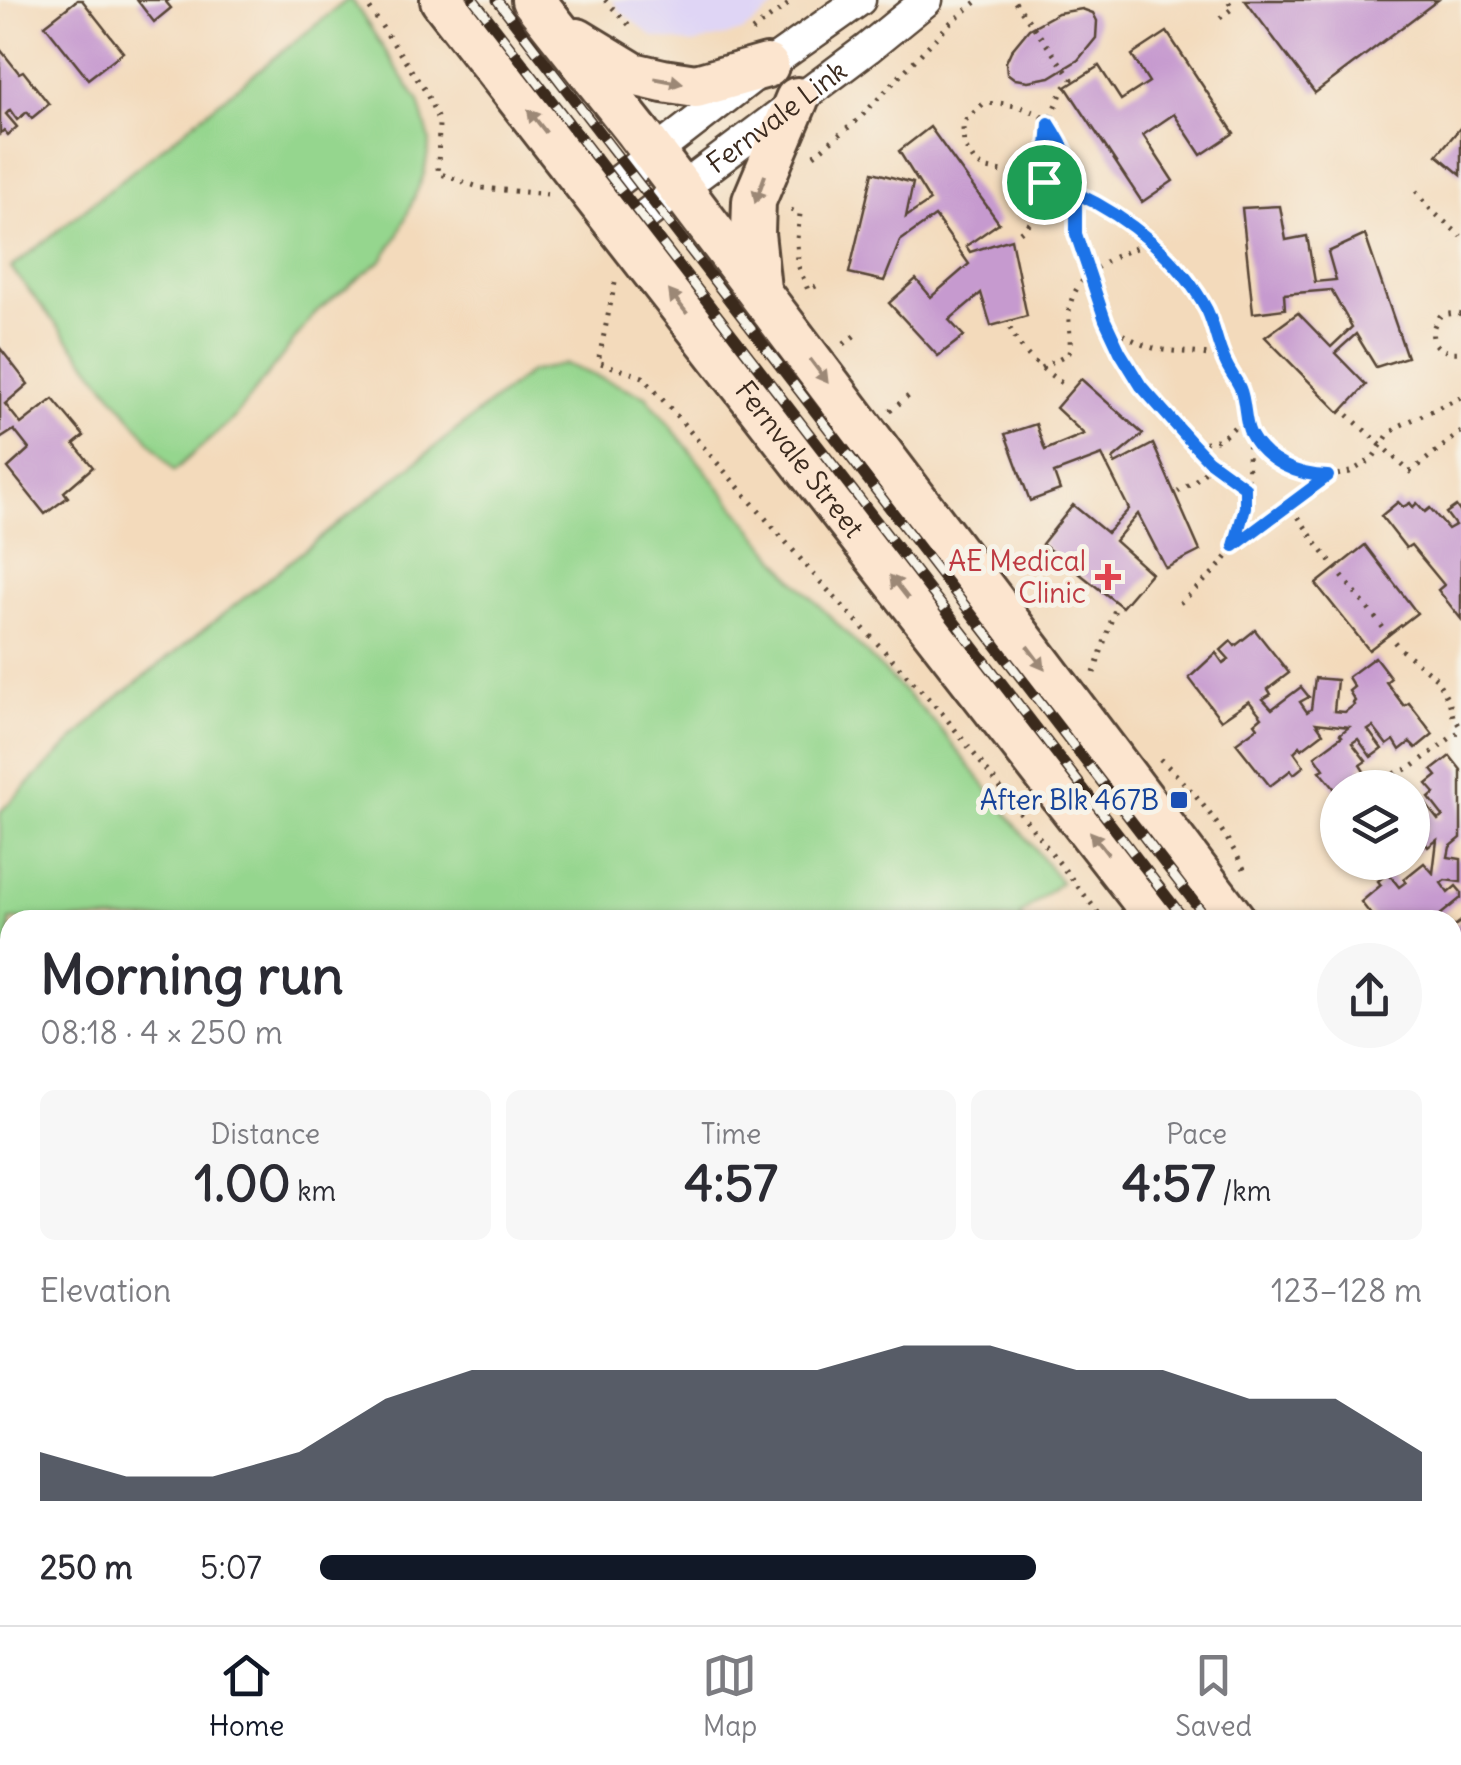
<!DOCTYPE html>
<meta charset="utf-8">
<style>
:root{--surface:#fff;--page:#f7f7f7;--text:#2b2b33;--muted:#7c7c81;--line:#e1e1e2;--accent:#111827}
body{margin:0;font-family:Delius,sans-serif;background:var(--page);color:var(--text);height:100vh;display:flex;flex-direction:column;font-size:38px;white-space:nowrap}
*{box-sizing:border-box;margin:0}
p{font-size:32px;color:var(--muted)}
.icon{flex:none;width:55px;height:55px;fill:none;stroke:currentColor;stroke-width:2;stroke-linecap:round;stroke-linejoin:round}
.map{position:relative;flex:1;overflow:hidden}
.details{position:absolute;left:0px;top:910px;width:1462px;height:715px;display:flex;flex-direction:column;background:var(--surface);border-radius:30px 30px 0 0;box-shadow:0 2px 8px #0004}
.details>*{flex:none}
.buttons{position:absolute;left:1320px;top:770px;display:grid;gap:20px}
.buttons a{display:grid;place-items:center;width:110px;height:110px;border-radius:50%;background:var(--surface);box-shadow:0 2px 8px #0004;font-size:50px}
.pin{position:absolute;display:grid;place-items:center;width:85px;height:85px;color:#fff;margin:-42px;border:5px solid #fff;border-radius:50%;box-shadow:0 2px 10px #0007}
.round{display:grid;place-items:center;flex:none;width:105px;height:105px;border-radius:52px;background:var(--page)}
.head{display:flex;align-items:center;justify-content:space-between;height:170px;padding:0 40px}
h1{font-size:55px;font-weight:700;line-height:75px}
.metrics{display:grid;grid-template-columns:repeat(3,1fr);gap:15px;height:170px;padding:10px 40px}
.metrics div{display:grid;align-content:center;border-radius:15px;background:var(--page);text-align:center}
.metrics b{font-size:50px;font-weight:700}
.metrics small{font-size:28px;font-weight:400}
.metrics p{font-size:28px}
.chart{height:280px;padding:20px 40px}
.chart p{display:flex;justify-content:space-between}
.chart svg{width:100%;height:180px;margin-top:10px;fill:var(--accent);opacity:.7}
ul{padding:0 40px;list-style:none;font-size:32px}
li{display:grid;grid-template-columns:160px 120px 1fr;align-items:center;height:75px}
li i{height:25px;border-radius:12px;background:var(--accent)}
.menu{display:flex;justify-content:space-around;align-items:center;height:140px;border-top:2px solid var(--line);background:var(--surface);font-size:28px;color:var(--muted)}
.menu a{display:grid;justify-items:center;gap:5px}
.menu .active{color:var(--accent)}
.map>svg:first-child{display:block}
.built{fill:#dfd5f5}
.green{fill:#95d68e;stroke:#688056;stroke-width:2.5}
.building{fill:#c69acf}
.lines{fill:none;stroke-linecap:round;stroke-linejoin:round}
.street-casing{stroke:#574436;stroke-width:35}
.secondary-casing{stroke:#574436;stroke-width:48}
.highway-casing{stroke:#574436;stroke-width:60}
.path{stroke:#574436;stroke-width:5;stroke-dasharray:2.5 8;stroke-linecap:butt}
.street{stroke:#fff;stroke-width:30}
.secondary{stroke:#fce5cf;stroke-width:42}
.highway{stroke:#f8bd88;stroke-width:55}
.rail-casing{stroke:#3b2a1e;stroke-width:11}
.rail{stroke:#f7f3e8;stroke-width:8;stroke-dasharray:22;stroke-linecap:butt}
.oneway{fill:#9c8876}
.route-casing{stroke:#fff;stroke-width:20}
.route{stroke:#1a73e8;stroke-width:12}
.health-dot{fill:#e0444e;stroke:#f7f3e8;stroke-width:4}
.transit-dot{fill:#1a4fb4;stroke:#f7f3e8;stroke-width:4}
.labels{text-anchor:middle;stroke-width:10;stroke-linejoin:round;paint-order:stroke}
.street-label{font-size:28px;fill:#3b2a1e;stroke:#f7f3e8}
.health-label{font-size:28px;fill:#be3a42;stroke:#f7f3e8;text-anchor:end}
.transit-label{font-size:28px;fill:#164399;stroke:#f7f3e8;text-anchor:end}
</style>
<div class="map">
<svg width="1461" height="1625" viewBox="0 0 1461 1625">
<rect width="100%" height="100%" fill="#f7f3e8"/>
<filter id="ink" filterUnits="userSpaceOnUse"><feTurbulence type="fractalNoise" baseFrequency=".01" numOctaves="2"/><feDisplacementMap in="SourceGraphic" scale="20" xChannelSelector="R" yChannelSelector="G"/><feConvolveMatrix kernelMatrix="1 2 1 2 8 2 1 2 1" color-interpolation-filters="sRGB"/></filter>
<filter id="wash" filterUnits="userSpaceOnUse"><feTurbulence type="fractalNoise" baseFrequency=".0048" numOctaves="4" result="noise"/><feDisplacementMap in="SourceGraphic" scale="40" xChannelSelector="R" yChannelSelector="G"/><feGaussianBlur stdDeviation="2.25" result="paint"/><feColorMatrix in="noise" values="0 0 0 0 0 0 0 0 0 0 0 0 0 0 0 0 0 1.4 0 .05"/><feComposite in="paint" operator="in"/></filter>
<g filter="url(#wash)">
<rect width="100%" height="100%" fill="#f3dabb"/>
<!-- built -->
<polygon class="built" points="612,0 785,0 742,32 693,44 653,37 620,11"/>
<!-- green -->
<g class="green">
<polygon points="347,0 352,0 419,102 430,141 424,174 398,236 382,260 317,311 233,419 174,471 11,268"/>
<polygon points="565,364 646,396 792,578 937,725 1061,882 1020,915 1023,920 10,920 10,1050 0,1039 0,812 111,703 530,372"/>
</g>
<g id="blocks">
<!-- building -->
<g class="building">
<polygon points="77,0 82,0 123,52 88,79 45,25"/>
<polygon points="137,0 169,0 166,2 171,8 154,22"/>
<polygon points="1245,0 1438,0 1315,93"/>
<polygon points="1082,9 1093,13 1097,21 1096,38 1078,60 1050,77 1028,81 1015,79 1007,73 1006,62 1011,51 1029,29 1058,13"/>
<polygon points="1167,32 1234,133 1201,155 1174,114 1143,135 1173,181 1142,202 1066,87 1099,66 1121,100 1149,82 1132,55"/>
<polygon points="0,49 19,73 23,71 49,104 32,118 27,112 17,120 10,110 6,114 17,127 8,135 4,130 0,134"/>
<polygon points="930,127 999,223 966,246 970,252 1011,239 1027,316 991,326 981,293 949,320 964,336 938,356 889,303 916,279 931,297 969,264 935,216 900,241 884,281 849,273 873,172 913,183 906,217 930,201 899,151"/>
<polygon points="1461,127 1461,175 1437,155"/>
<polygon points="1280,206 1286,240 1307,236 1315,282 1336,280 1328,252 1365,235 1407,357 1376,367 1356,334 1335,353 1366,385 1340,413 1265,337 1298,313 1331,347 1352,327 1331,290 1284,294 1285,309 1253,313 1242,208"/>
<polygon points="0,348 28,384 5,404 21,424 53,399 84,436 74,444 93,467 64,492 68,497 45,514 8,468 29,449 14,430 0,439"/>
<polygon points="1081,379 1143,434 1113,459 1115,464 1153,444 1200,551 1166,568 1138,514 1115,541 1151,573 1122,607 1042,544 1073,505 1107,533 1129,509 1102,455 1054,473 1060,490 1030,501 1005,434 1036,424 1045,450 1084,434 1056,408"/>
<polygon points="1398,502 1403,507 1410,503 1413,507 1417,503 1425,512 1430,508 1448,529 1455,525 1446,513 1456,506 1461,513 1461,619 1438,590 1444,585 1411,545 1406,548 1381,516"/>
<polygon points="1365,545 1417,613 1369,650 1316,584"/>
<polygon points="1255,630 1289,673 1268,689 1271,694 1263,699 1272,709 1301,687 1309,697 1300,702 1307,712 1311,709 1315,678 1337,680 1334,711 1345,712 1354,705 1353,703 1355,701 1349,691 1354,687 1348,677 1375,657 1391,678 1386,682 1404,706 1409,703 1433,734 1416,748 1410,742 1400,750 1394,740 1387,745 1373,727 1368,730 1382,749 1371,757 1358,739 1352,743 1366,761 1360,765 1367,776 1358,783 1361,788 1338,788 1338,793 1320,771 1324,769 1315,756 1342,736 1340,734 1349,727 1316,723 1323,733 1302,749 1300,746 1294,752 1304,766 1294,774 1291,770 1270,786 1236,743 1258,727 1255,723 1262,717 1249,701 1221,720 1189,678 1216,653 1223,663 1229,659 1221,650 1231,641 1235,646"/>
<polygon points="1450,756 1461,770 1461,838 1450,847 1448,857 1461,859 1461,882 1445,880 1441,883 1448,893 1456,886 1461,892 1461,898 1434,920 1375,920 1361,902 1381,885 1378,881 1388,873 1399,887 1406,882 1404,879 1424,863 1433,873 1437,840 1428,847 1426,844 1412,855 1412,821 1422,832 1427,828 1413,810 1424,802 1438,820 1443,816 1429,798 1435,793 1427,784 1437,776 1432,770"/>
<polygon points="1461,921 1461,995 1452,1000 1452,928"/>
<polygon points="632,1615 862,1615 871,1625 641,1625"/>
<polygon points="945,1615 1048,1615 1057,1625 943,1625 939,1620"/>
<polygon points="1195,1615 1284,1615 1288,1622 1292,1620 1295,1625 1192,1625 1189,1618"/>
</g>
</g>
</g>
<g filter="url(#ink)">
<use href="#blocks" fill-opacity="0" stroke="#574436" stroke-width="2.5"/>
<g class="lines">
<defs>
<g id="street">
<polyline points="598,197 767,66 860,0"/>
<path id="s1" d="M623 232 868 48 927 0"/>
</g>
<g id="secondary">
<path id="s2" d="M442 0 1159 920"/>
<polyline points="533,0 637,131 1234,920"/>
<polyline points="577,40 633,74 663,81 696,86 767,66"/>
<polyline points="759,289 753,233 754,201 797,99"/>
<polyline points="1452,1207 1461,1218"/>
<polyline points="1452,1295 1461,1306"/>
</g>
<g id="highway">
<polyline points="0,1350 10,1360"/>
<polyline points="0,1513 10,1523"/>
<polyline points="102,1615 112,1625"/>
<polyline points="255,1615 265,1625"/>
</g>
</defs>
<!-- street casing -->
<use href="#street" class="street-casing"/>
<!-- secondary casing -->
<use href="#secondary" class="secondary-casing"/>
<!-- highway casing -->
<use href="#highway" class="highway-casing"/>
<!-- path -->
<g class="path">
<polyline points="364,0 426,92 439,122 438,173 481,188 547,194"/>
<polyline points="605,0 634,30"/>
<polyline points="1015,2 1072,79 1063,89 1049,123 1065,147 1073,168 1076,193 1076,234 1105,320 1120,352 1141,385 1167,416 1208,460 1245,487"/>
<polyline points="1220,18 1233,8 1227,0"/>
<polyline points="752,31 794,0"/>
<polyline points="814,155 859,119 951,22 979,0"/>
<polyline points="1416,191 1432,211 1461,236"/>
<polyline points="791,210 800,214 797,239 798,265 808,290 820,284"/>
<path d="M1020 232C1026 227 1034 220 1037 214 1049 191 1046 148 1049 123L1039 114 1021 107 999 103 983 104 966 120 963 128 964 145 975 162 987 169 1028 177 1094 201 1152 243 1178 268 1206 308 1218 337 1223 359 1241 391 1249 432 1260 446 1275 460 1302 474 1328 477 1350 472 1372 459 1388 435 1399 426 1461 397"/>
<polyline points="615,283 598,362 643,377 823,585 942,713 1104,920"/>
<path d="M1461 315 1456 313 1441 315C1424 335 1434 355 1461 352"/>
<path d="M1107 321C1122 334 1138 345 1157 349 1179 353 1200 351 1222 359"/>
<path d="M1010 328C1022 355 1042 369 1066 386"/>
<polyline points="844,344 859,332"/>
<path d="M1041 368 1069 353C1072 338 1068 326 1069 312 1073 272 1118 252 1152 243"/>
<polyline points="890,411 911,394"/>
<polyline points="1348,415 1410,472 1461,432"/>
<path d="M1194 442C1222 444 1227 434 1246 415"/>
<polyline points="1327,477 1289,503 1318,546 1400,649 1436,678 1449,701 1453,716 1461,728"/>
<polyline points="1178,492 1200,477 1212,463"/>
<polyline points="1236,544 1289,503"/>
<path d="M1180 603C1199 586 1222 567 1235 545 1250 516 1247 467 1249 434"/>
<polyline points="1094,673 1115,609"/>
<path d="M1160 759C1194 790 1226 831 1246 873"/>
<polyline points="1379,788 1396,773 1412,767 1461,730"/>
<polyline points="1452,1150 1461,1161"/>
<polyline points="0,1280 10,1290"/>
<polyline points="1452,1346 1461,1354"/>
<polyline points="325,1615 335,1625"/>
</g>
<!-- street -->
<use href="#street" class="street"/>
<!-- secondary -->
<use href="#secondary" class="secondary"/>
<!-- highway -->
<use href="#highway" class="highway"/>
<defs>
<g id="rail">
<polyline points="474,0 1185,920"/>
<polyline points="497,0 1208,920"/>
<polyline points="1452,1231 1461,1239"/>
<polyline points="1452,1264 1461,1274"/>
</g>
</defs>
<!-- rail casing -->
<use href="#rail" class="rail-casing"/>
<!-- rail -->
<use href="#rail" class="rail"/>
</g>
<!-- one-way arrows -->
<defs><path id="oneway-solid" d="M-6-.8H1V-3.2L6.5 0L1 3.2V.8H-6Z" transform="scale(2.5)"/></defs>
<g class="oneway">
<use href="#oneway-solid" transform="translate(669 81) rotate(10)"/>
<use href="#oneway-solid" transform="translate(537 121) rotate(-128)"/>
<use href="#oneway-solid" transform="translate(760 189) rotate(110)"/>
<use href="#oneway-solid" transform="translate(678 302) rotate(-128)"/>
<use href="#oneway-solid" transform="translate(819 371) rotate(53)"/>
<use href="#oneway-solid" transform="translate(899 587) rotate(-128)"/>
<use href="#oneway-solid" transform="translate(1036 658) rotate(53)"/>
<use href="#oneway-solid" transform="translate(1099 843) rotate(-128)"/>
</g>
</g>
<g class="lines" filter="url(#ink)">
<defs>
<path id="route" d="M1044 182 1076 193V234L1105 320 1120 352 1141 386 1191 442 1208 460 1245 487V507L1234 546 1328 476C1298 476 1265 462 1250 433 1244 420 1246 402 1240 388 1236 379 1229 371 1225 361 1217 345 1215 327 1207 310 1180 259 1128 217 1076 193 1072 163 1065 148 1049 123L1044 182"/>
</defs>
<!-- route casing -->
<use href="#route" class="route-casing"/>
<!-- route -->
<use href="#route" class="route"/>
</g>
<!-- markers -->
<path class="health-dot" d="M1103 562h10v10h10v10h-10v10h-10v-10h-10v-10h10z"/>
<rect class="transit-dot" x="1169" y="790" width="20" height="20" rx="5"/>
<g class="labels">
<!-- street labels -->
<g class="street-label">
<text dy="10" stroke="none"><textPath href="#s1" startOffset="192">Fernvale Link</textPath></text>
<text dy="10" stroke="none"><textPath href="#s2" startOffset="582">Fernvale Street</textPath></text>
</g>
<!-- health labels -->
<g class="health-label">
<text x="1086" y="571">AE Medical<tspan x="1086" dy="32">Clinic</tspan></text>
</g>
<!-- transit labels -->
<g class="transit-label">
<text x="1159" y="810">After Blk 467B</text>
</g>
</g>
</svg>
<div class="buttons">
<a><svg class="icon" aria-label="layers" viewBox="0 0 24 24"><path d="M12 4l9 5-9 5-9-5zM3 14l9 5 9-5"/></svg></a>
</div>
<div class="pin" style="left:1044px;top:182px;background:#1e9e55"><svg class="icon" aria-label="arrive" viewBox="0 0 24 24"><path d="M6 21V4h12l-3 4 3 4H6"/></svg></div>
<section class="details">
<div class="head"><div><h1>Morning run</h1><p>08:18 · 4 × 250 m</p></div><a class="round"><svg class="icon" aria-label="share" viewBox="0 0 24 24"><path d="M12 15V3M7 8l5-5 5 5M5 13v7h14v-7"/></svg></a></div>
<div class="metrics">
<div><p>Distance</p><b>1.00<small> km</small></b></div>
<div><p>Time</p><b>4:57</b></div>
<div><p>Pace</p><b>4:57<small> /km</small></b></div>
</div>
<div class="chart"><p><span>Elevation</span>123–128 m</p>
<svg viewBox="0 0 160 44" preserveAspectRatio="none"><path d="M0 44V32L10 38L20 38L30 32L40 19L50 12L60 12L70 12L80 12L90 12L100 6L110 6L120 12L130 12L140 19L150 19L160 32V44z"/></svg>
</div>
<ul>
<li><b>250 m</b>5:07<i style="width:65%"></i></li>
</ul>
</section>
</div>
<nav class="menu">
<a class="active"><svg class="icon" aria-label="home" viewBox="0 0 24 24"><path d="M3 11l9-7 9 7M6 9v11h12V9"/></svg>Home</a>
<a><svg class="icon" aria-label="map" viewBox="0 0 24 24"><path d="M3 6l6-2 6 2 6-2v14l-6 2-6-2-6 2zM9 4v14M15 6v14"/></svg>Map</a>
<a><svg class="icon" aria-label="saved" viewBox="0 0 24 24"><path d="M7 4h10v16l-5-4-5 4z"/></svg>Saved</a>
</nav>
